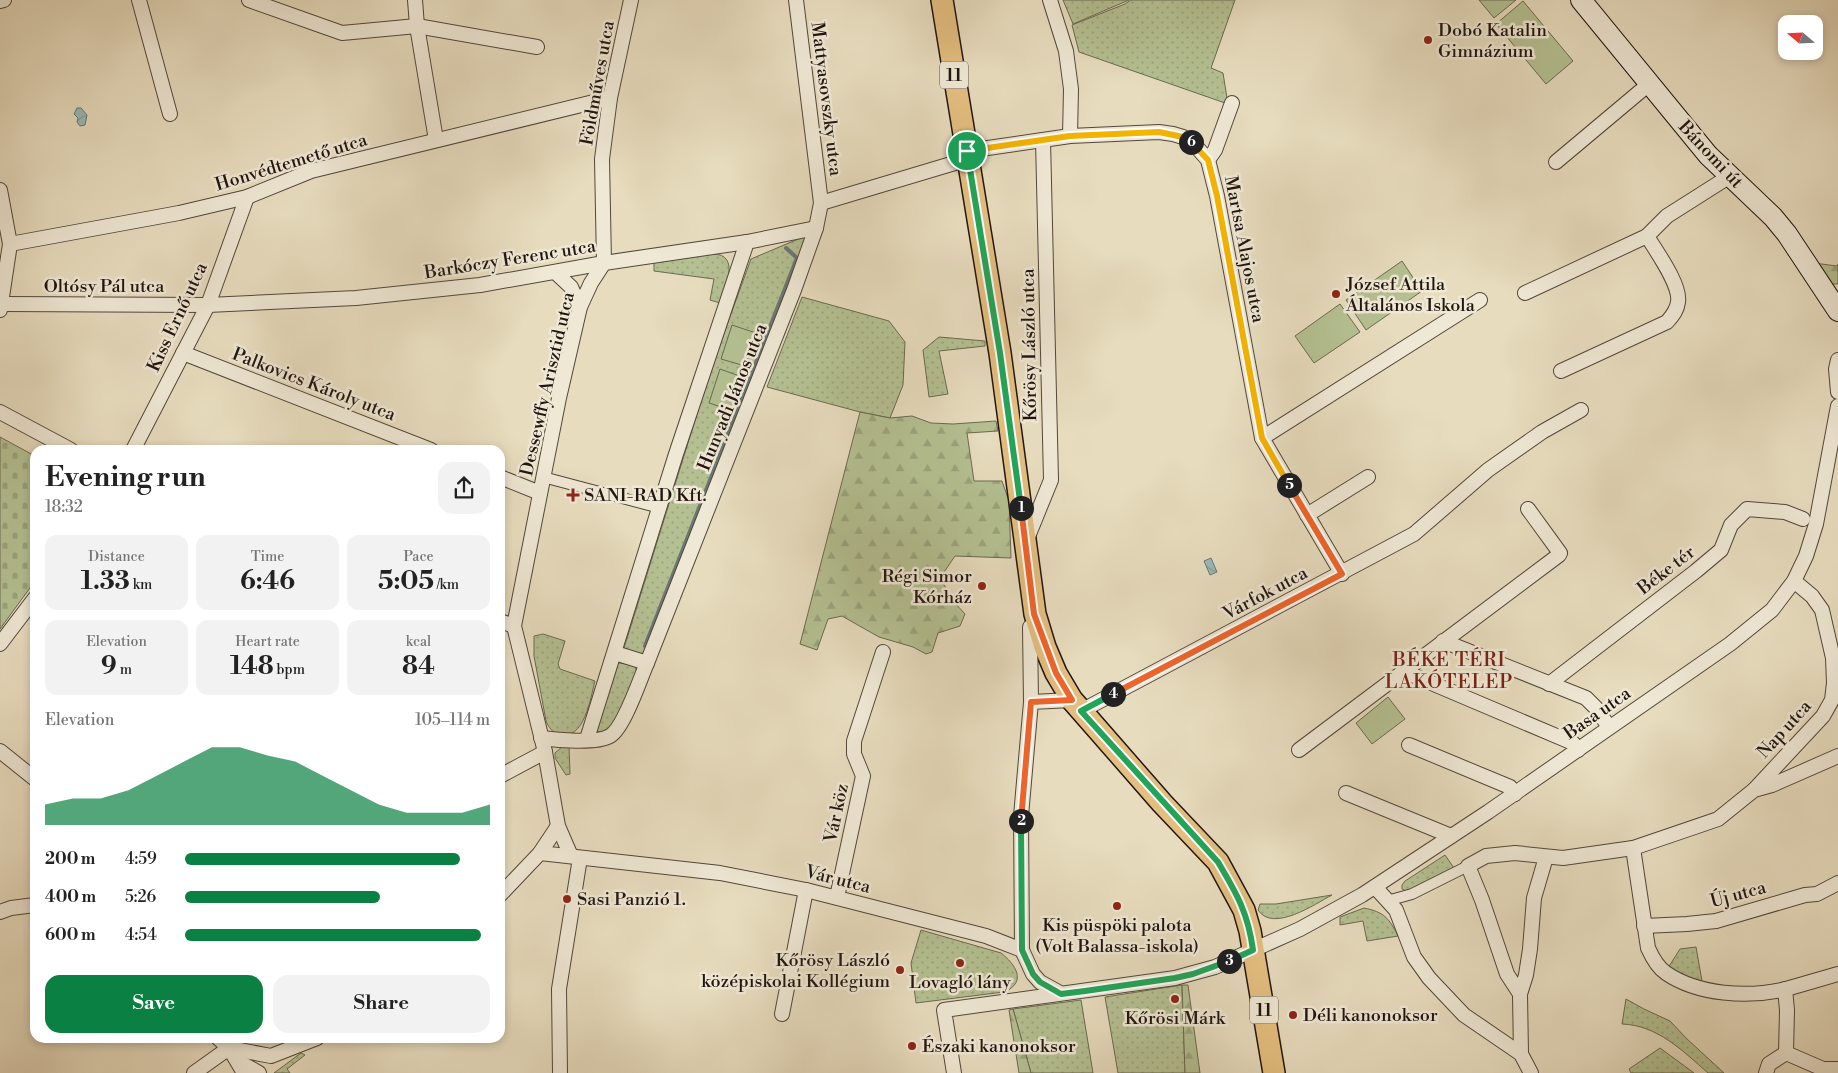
<!DOCTYPE html>
<meta charset="utf-8">
<style>
:root{--surface:#fff;--page:#f2f2f2;--text:#222;--muted:#767676;--accent:#0b8043}
body{margin:0;font-family:"Libre Bodoni",serif;background:var(--page);color:var(--text);height:100vh;display:flex;flex-direction:column;font-size:19px;white-space:nowrap}
*{box-sizing:border-box;margin:0}
p{font-size:16px;color:var(--muted)}
.icon{flex:none;width:28px;height:28px;fill:none;stroke:currentColor;stroke-width:2;stroke-linecap:round;stroke-linejoin:round}
.map{position:relative;flex:1;overflow:hidden}
.sheet{position:absolute;left:30px;top:445px;width:475px;height:598px;display:flex;flex-direction:column;background:var(--surface);border-radius:15px;box-shadow:0 2px 8px #0003}
.sheet>*{flex:none}
.needle{width:32px;rotate:289deg}
.tools{position:absolute;left:1778px;top:15px;display:grid;gap:10px}
.tools a{display:grid;place-items:center;width:45px;height:45px;border-radius:10px;background:var(--surface);box-shadow:0 2px 8px #0003;font-size:25px}
.pin{position:absolute;display:grid;place-items:center;width:42px;height:42px;color:#fff;margin:-21px;border:2px solid #fff;border-radius:50%;box-shadow:0 1px 5px #0007}
.km{position:absolute;width:25px;height:25px;margin:-12px;border-radius:50%;background:#222;color:#fff;font-size:14px;line-height:25px;text-align:center}
.round{display:grid;place-items:center;flex:none;width:52px;height:52px;border-radius:15px;background:var(--page)}
.head{display:flex;align-items:center;justify-content:space-between;height:85px;padding:0 15px}
h1{font-size:28px;font-weight:700;line-height:38px}
.figures{display:grid;grid-template-columns:repeat(3,1fr);gap:8px;height:85px;padding:5px 15px}
.figures div{display:grid;align-content:center;border-radius:12px;background:var(--page);text-align:center}
.figures b{font-size:25px;font-weight:700}
.figures small{font-size:14px;font-weight:400}
.figures p{font-size:14px}
.chart{height:140px;padding:10px 15px}
.chart p{display:flex;justify-content:space-between}
.chart svg{width:100%;height:90px;margin-top:5px;fill:var(--accent);opacity:.7}
.action{display:flex;gap:10px;margin-top:auto;padding:10px 15px}
.action a{flex:1;height:58px;border-radius:15px;background:var(--accent);color:#fff;font-size:20px;font-weight:700;line-height:58px;text-align:center}
.action a+a{background:var(--page);color:var(--text)}
ul{padding:0 15px;list-style:none;font-size:16px}
li{display:grid;grid-template-columns:80px 60px 1fr;align-items:center;height:38px}
li i{height:12px;border-radius:6px;background:var(--accent)}
.map>svg:first-child{display:block}
.grass{fill:url(#grass-dots);stroke:#6a6a50}
.forest{fill:url(#forest-firs);stroke:#6a6a50}
.cemetery{fill:url(#cemetery-stones);stroke:#6a6a50}
.garden{fill:#b4c092;stroke:#6a6a50}
.water{fill:url(#water-waves);stroke:#697875}
.lines{fill:none;stroke-linecap:round;stroke-linejoin:round}
.stream{stroke:#697875;stroke-width:4}
.pedestrian-casing{stroke:#52473b;stroke-width:12}
.minor-casing{stroke:#52473b;stroke-width:16}
.secondary-casing{stroke:#20150f;stroke-width:22}
.primary-casing{stroke:#20150f;stroke-width:24}
.pedestrian{stroke:#efe8d5;stroke-width:10}
.minor{stroke:#efe8d5;stroke-width:14}
.secondary{stroke:#efe8d5;stroke-width:20}
.primary{stroke:#e4be7f;stroke-width:21}
.split-1-casing{stroke:#fff;stroke-width:10}
.split-2-casing{stroke:#fff;stroke-width:10}
.split-3-casing{stroke:#fff;stroke-width:10}
.split-4-casing{stroke:#fff;stroke-width:10}
.split-5-casing{stroke:#fff;stroke-width:10}
.split-6-casing{stroke:#fff;stroke-width:10}
.split-7-casing{stroke:#fff;stroke-width:10}
.split-1{stroke:#22a559;stroke-width:6}
.split-2{stroke:#f0652b;stroke-width:6}
.split-3{stroke:#22a559;stroke-width:6}
.split-4{stroke:#22a559;stroke-width:6}
.split-5{stroke:#f0652b;stroke-width:6}
.split-6{stroke:#f5b400;stroke-width:6}
.split-7{stroke:#f5b400;stroke-width:6}
.poi-dot{fill:#8f2418;stroke:#efe8d5;stroke-width:2}
.labels{text-anchor:middle;stroke-width:5;stroke-linejoin:round;paint-order:stroke}
.shield{fill:#efe8d5;stroke:#5e544a;stroke-width:1}
.shield-label{font-size:16px;font-weight:bold;fill:#20150f}
.poi-label{font-size:18px;fill:#20150f;stroke:#efe8d5;text-anchor:start}
.street-label{font-size:18px;fill:#20150f;stroke:#efe8d5}
.neighbourhood-label{font-size:19px;letter-spacing:1px;fill:#7a1f14;stroke:#efe8d5}
</style>
<div class="map">
<svg width="1838" height="1073" viewBox="0 0 1838 1073">
<defs>
<pattern id="grass-dots" width="8" height="8" patternUnits="userSpaceOnUse" patternTransform="scale(1.25)"><rect width="8" height="8" fill="#b4c092"/><path d="M2 2h.1M6 6h.1" fill="none" stroke="#9aa47d" stroke-width="1.8" stroke-linecap="round"/></pattern>
<pattern id="forest-firs" width="22" height="20" patternUnits="userSpaceOnUse" patternTransform="scale(1.25)"><rect width="22" height="20" fill="#b4c092"/><path d="M5 1l3.5 6h-7zM16 11l3.5 6h-7z" fill="#9aa47d"/></pattern>
<pattern id="cemetery-stones" width="16" height="16" patternUnits="userSpaceOnUse" patternTransform="scale(1.25)"><rect width="16" height="16" fill="#b4c092"/><path d="M2 7V4a2 2 0 0 1 4 0v3zM10 15v-3a2 2 0 0 1 4 0v3z" fill="#9aa47d"/></pattern>
<pattern id="water-waves" width="16" height="10" patternUnits="userSpaceOnUse" patternTransform="scale(1.25)"><rect width="16" height="10" fill="#99bab9"/><path d="M0 5q4-4 8 0t8 0" fill="none" stroke="#849f9e"/></pattern>
</defs>
<rect width="100%" height="100%" fill="#e7dcbe"/>
<filter id="stains"><feTurbulence type="fractalNoise" baseFrequency=".004" numOctaves="4"/><feColorMatrix values="0 0 0 0 .2 0 0 0 0 .09 0 0 0 0 .02 0 0 0 .5 -.17"/></filter>
<radialGradient id="worn" r=".72"><stop offset=".6" stop-color="#630" stop-opacity="0"/><stop offset="1" stop-color="#630" stop-opacity=".3"/></radialGradient>
<!-- grass -->
<g class="grass">
<polygon points="1063,0 1129,0 1073,24"/>
<polygon points="1131,0 1235,0 1211,68 1223,73 1227,98 1225,103 1079,52 1072,25 1125,4"/>
<polygon points="803,237 807,240 646,651 639,656 627,652 624,648 712,366 751,259"/>
<path d="M713 254C741 254 725 289 720 303L710 300 714 279 654 271V261Z"/>
<polygon points="802,297 889,321 905,342 903,385 890,418 860,412 767,387"/>
<polygon points="939,337 985,341 985,346 939,351 948,394 929,397 923,350"/>
<path d="M543 634 565 641 558 664 560 669 595 681C591 696 584 743 559 734 552 732 549 728 546 721L534 656V636Z"/>
<polygon points="619,663 635,665 637,673 615,724 604,732 598,732 596,729 615,667"/>
<polygon points="563,746 569,746 570,774 566,775 555,758 555,753"/>
<polygon points="1445,855 1454,868 1408,892 1402,889 1402,885 1405,881"/>
<path d="M1332 895C1315 904 1273 933 1258 910L1260 904H1276Z"/>
<path d="M1364 908C1384 912 1389 918 1398 936L1367 941 1363 921 1340 925V917Z"/>
<path d="M921 930 1001 953C1015 964 1028 982 1004 992L916 1003 911 963Z"/>
<polygon points="1696,947 1702,981 1695,981 1668,968 1680,949"/>
<polygon points="1182,985 1185,1073 1118,1073 1105,997"/>
<path d="M1626 999 1644 1009 1670 1021 1686 1038 1724 1073H1708C1683 1051 1657 1025 1622 1024Z"/>
<polygon points="1081,1000 1093,1073 1031,1073 1013,1009"/>
<polygon points="1660,1048 1694,1073 1631,1073 1629,1069"/>
<polygon points="301,1053 305,1055 287,1069 290,1073 274,1073"/>
</g>
<!-- forest -->
<g class="forest">
<polygon points="1814,263 1837,266 1838,264 1838,284 1828,284"/>
<polygon points="860,412 890,418 912,416 931,423 953,424 996,421 998,431 967,433 974,481 1002,481 1009,501 1011,558 955,556 940,578 954,602 965,614 960,626 938,633 932,652 926,654 913,647 879,637 842,616 828,619 817,650 800,644"/>
<polygon points="1182,985 1188,985 1200,1073 1185,1073"/>
<polygon points="1013,1009 1031,1073 1019,1073 1009,1010"/>
</g>
<!-- cemetery -->
<polygon class="cemetery" points="0,437 35,456 35,581 0,629"/>
<!-- garden -->
<g class="garden">
<polygon points="1479,0 1516,0 1494,18"/>
<polygon points="1523,1 1573,61 1546,84 1496,24"/>
<polygon points="1402,261 1422,291 1366,330 1346,300"/>
<polygon points="1340,304 1360,332 1314,363 1295,336"/>
<polygon points="732,325 756,333 745,366 721,359"/>
<polygon points="720,369 745,378 734,411 709,403"/>
<polygon points="1388,697 1405,719 1372,744 1356,723"/>
</g>
<!-- water -->
<g class="water">
<polygon points="77,108 81,108 87,115 85,125 80,126 77,122 78,118 74,114"/>
<polygon points="1211,558 1217,572 1210,575 1204,561"/>
</g>
<g class="lines">
<!-- stream -->
<polyline class="stream" points="645,646 797,258 786,248"/>
<defs>
<g id="pedestrian">
<polyline points="543,477 660,508"/>
<polyline points="1387,901 1412,894 1468,866"/>
</g>
<g id="minor">
<polyline points="139,0 170,114"/>
<polyline points="249,0 342,33 417,26 537,47"/>
<polyline points="415,0 417,26 436,140"/>
<polyline points="1050,0 1066,51 1071,89 1070,136"/>
<polyline points="0,1 4,0"/>
<polyline points="967,151 1070,136 1159,132 1173,134 1183,137 1193,143 1208,160 1217,196 1262,438 1342,574"/>
<polyline points="1208,160 1215,150 1232,103"/>
<polyline points="1556,162 1649,84"/>
<polyline points="0,190 10,244 0,310"/>
<polyline points="821,203 968,159"/>
<polyline points="10,244 179,213 247,197 311,171 610,98"/>
<polyline points="604,263 602,159 610,98 631,0"/>
<polyline points="555,272 571,287 580,307"/>
<polyline points="1525,293 1647,236 1667,216 1730,176"/>
<polyline points="1,304 208,305 356,298 480,285 604,263 747,242 816,228"/>
<polyline points="183,353 431,450"/>
<polyline points="1838,360 1836,369 1838,392"/>
<path d="M1561 371 1667 322C1672 316 1677 311 1678 302 1681 285 1656 251 1647 236"/>
<polyline points="0,412 71,450"/>
<polyline points="1262,438 1480,300"/>
<polyline points="133,450 208,305 247,197"/>
<polyline points="500,477 540,493"/>
<polyline points="1307,515 1368,477"/>
<polyline points="1027,539 1051,480 1043,140"/>
<polyline points="500,621 514,626"/>
<polyline points="1030,627 1031,702 1021,816 1022,950 1033,974 1040,982 1060,993"/>
<polyline points="1443,641 1586,698 1596,708 1609,727"/>
<polyline points="0,644 35,598"/>
<polyline points="615,653 647,663"/>
<polyline points="1403,671 1573,743 1578,750"/>
<polyline points="1549,684 1696,571 1721,550 1731,525 1747,509 1785,512 1803,519"/>
<polyline points="1031,702 1072,700"/>
<polyline points="1081,711 1414,534 1488,470 1542,432 1581,410"/>
<path d="M541 738C556 740 596 744 610 736 624 728 640 679 647 663L794 290 816 228 821 203 796 0"/>
<polyline points="587,739 676,454 747,242"/>
<polyline points="1409,745 1510,787 1515,794"/>
<polyline points="1299,750 1559,555 1560,553 1528,509"/>
<polyline points="0,751 35,779"/>
<polyline points="500,776 545,752"/>
<polyline points="1754,790 1823,716 1832,700 1834,683 1833,658 1822,610 1812,596 1794,581"/>
<polyline points="1346,793 1451,836"/>
<path d="M1633 848 1648 948C1652 957 1657 967 1666 973 1698 995 1748 998 1786 989 1803 984 1821 979 1838 974"/>
<polyline points="540,853 720,873 806,890 986,936 1022,950"/>
<polyline points="571,856 558,826 545,752 514,626 559,398 580,307 591,283 604,263"/>
<polyline points="1375,887 1396,910 1414,957 1429,978 1464,1015 1521,1054 1531,1073"/>
<polyline points="500,895 540,853 558,826"/>
<polyline points="837,897 863,776 854,754 854,741 883,652"/>
<polyline points="0,912 11,908 35,905"/>
<polyline points="1644,926 1687,924 1716,921 1805,895 1817,894 1838,883"/>
<polyline points="1785,989 1787,1010 1786,1053"/>
<polyline points="1520,994 1507,974 1482,900 1468,866 1486,856 1515,853 1563,858 1633,848 1718,819 1754,790 1772,785 1838,756"/>
<polyline points="782,1014 806,890"/>
<polyline points="218,1038 229,1048 244,1073"/>
<polyline points="229,1048 271,1056 317,1038"/>
<polyline points="1786,1053 1823,1069 1838,1069"/>
<polyline points="1521,1054 1520,994 1526,975 1530,949 1534,898 1546,857"/>
<polyline points="238,1061 259,1073"/>
<polyline points="194,1073 229,1048"/>
<polyline points="560,1073 559,989 580,858"/>
<polyline points="954,1073 944,1010 1175,978 1215,967 1300,929 1362,895 1488,812 1730,644 1772,610 1794,581 1806,556 1816,524 1838,406"/>
<polyline points="1766,1073 1769,1064 1786,1053"/>
</g>
<polyline id="secondary" points="1581,0 1708,155 1773,217 1787,234 1838,311"/>
<polyline id="primary" points="942,0 1000,353 1035,614 1045,647 1056,673 1072,700 1162,803 1218,862 1244,910 1250,931 1274,1073"/>
</defs>
<!-- pedestrian casing -->
<use href="#pedestrian" class="pedestrian-casing"/>
<!-- minor casing -->
<use href="#minor" class="minor-casing"/>
<!-- secondary casing -->
<use href="#secondary" class="secondary-casing"/>
<!-- primary casing -->
<use href="#primary" class="primary-casing"/>
<!-- pedestrian -->
<use href="#pedestrian" class="pedestrian"/>
<!-- minor -->
<use href="#minor" class="minor"/>
<!-- secondary -->
<use href="#secondary" class="secondary"/>
<!-- primary -->
<use href="#primary" class="primary"/>
</g>
<g class="lines">
<defs>
<polyline id="split-1" points="967,151 1000,353 1021,508"/>
<polyline id="split-2" points="1021,508 1034,614 1056,673 1072,700 1031,702 1021,821"/>
<polyline id="split-3" points="1021,821 1022,950 1033,974 1040,982 1061,994 1085,991 1175,978 1193,974 1229,961"/>
<path id="split-4" d="M1113 694 1081 711 1218 862C1237 894 1248 913 1253 950L1229 961"/>
<polyline id="split-5" points="1113,694 1342,574 1289,485"/>
<polyline id="split-6" points="1191,142 1208,160 1217,196 1262,438 1289,485"/>
<polyline id="split-7" points="967,151 1070,136 1159,132 1183,137 1191,142"/>
</defs>
<!-- split-1 casing -->
<use href="#split-1" class="split-1-casing"/>
<!-- split-2 casing -->
<use href="#split-2" class="split-2-casing"/>
<!-- split-3 casing -->
<use href="#split-3" class="split-3-casing"/>
<!-- split-4 casing -->
<use href="#split-4" class="split-4-casing"/>
<!-- split-5 casing -->
<use href="#split-5" class="split-5-casing"/>
<!-- split-6 casing -->
<use href="#split-6" class="split-6-casing"/>
<!-- split-7 casing -->
<use href="#split-7" class="split-7-casing"/>
<!-- split-1 -->
<use href="#split-1" class="split-1"/>
<!-- split-2 -->
<use href="#split-2" class="split-2"/>
<!-- split-3 -->
<use href="#split-3" class="split-3"/>
<!-- split-4 -->
<use href="#split-4" class="split-4"/>
<!-- split-5 -->
<use href="#split-5" class="split-5"/>
<!-- split-6 -->
<use href="#split-6" class="split-6"/>
<!-- split-7 -->
<use href="#split-7" class="split-7"/>
</g>
<!-- markers -->
<g class="poi-dot">
<circle cx="1428" cy="40" r="5"/>
<circle cx="1336" cy="294" r="5"/>
<path d="M570.5 487.5h5v5h5v5h-5v5h-5v-5h-5v-5h5z"/>
<circle cx="982" cy="586" r="5"/>
<circle cx="567" cy="899" r="5"/>
<circle cx="1117" cy="906" r="5"/>
<circle cx="960" cy="963" r="5"/>
<circle cx="900" cy="970" r="5"/>
<circle cx="1175" cy="999" r="5"/>
<circle cx="1293" cy="1015" r="5"/>
<circle cx="912" cy="1046" r="5"/>
</g>
<g class="labels">
<!-- shield labels -->
<g class="shield">
<rect x="940" y="61.5" width="28" height="27" rx="4"/>
<rect x="1250" y="996.5" width="28" height="27" rx="4"/>
</g>
<g class="shield-label">
<text x="954" y="81">11</text>
<text x="1264" y="1016">11</text>
</g>
<!-- poi labels -->
<g class="poi-label">
<text x="1438" y="36">Dobó Katalin<tspan x="1438" dy="21">Gimnázium</tspan></text>
<text x="1346" y="290">József Attila<tspan x="1346" dy="21">Általános Iskola</tspan></text>
<text x="584" y="501">SANI-RAD Kft.</text>
<text x="972" y="582" text-anchor="end">Régi Simor<tspan x="972" dy="21">Kórház</tspan></text>
<text x="577" y="905">Sasi Panzió 1.</text>
<text x="1117" y="931" text-anchor="middle">Kis püspöki palota<tspan x="1117" dy="21">(Volt Balassa-iskola)</tspan></text>
<text x="890" y="966" text-anchor="end">Kőrösy László<tspan x="890" dy="21">középiskolai Kollégium</tspan></text>
<text x="960" y="988" text-anchor="middle">Lovagló lány</text>
<text x="1303" y="1021">Déli kanonoksor</text>
<text x="1175" y="1024" text-anchor="middle">Kőrösi Márk</text>
<text x="922" y="1052">Északi kanonoksor</text>
</g>
<!-- street labels -->
<g class="street-label">
<text transform="translate(597 83) rotate(-80)" y="6">Földműves utca</text>
<text transform="translate(827 99) rotate(83)" y="6">Mattyasovszky utca</text>
<text transform="translate(1711 154) rotate(47)" y="6">Bánomi út</text>
<text transform="translate(291 162) rotate(-17)" y="6">Honvédtemető utca</text>
<text transform="translate(1245 249) rotate(79)" y="6">Martsa Alajos utca</text>
<text transform="translate(510 259) rotate(-9)" y="6">Barkóczy Ferenc utca</text>
<text x="104" y="292">Oltósy Pál utca</text>
<text transform="translate(177 317) rotate(-65)" y="6">Kiss Ernő utca</text>
<text transform="translate(1029 345) rotate(-91)" y="6">Kőrösy László utca</text>
<text transform="translate(314 384) rotate(21)" y="6">Palkovics Károly utca</text>
<text transform="translate(547 384) rotate(-77)" y="6">Dessewffy Arisztid utca</text>
<text transform="translate(732 397) rotate(-68)" y="6">Hunyadi János utca</text>
<text transform="translate(1666 570) rotate(-38)" y="6">Béke tér</text>
<text transform="translate(1265 593) rotate(-28)" y="6">Várfok utca</text>
<text transform="translate(1597 713) rotate(-35)" y="6">Basa utca</text>
<text transform="translate(1784 729) rotate(-48)" y="6">Nap utca</text>
<text transform="translate(836 813) rotate(-78)" y="6">Vár köz</text>
<text transform="translate(838 879) rotate(14)" y="6">Vár utca</text>
<text transform="translate(1738 894) rotate(-15)" y="6">Új utca</text>
</g>
<!-- neighbourhood labels -->
<g class="neighbourhood-label">
<text x="1449" y="666">BÉKE TÉRI<tspan x="1449" dy="22">LAKÓTELEP</tspan></text>
</g>
</g>
<rect width="100%" height="100%" filter="url(#stains)"/>
<rect width="100%" height="100%" fill="url(#worn)"/>
</svg>
<div class="tools">
<a><svg class="needle" viewBox="-14 -14 28 28"><path d="M0-13l5 13h-10z" fill="#e53935"/><path d="M0 13l5-13h-10z" fill="#767676"/></svg></a>
</div>
<div class="pin" style="left:967px;top:151px;background:#1e9e55"><svg class="icon" aria-label="arrive" viewBox="0 0 24 24"><path d="M6 21V4h12l-3 4 3 4H6"/></svg></div>
<b class="km" style="left:1021px;top:508px">1</b>
<b class="km" style="left:1021px;top:821px">2</b>
<b class="km" style="left:1229px;top:961px">3</b>
<b class="km" style="left:1113px;top:694px">4</b>
<b class="km" style="left:1289px;top:485px">5</b>
<b class="km" style="left:1191px;top:142px">6</b>
<section class="sheet">
<div class="head"><div><h1>Evening run</h1><p>18:32</p></div><a class="round"><svg class="icon" aria-label="share" viewBox="0 0 24 24"><path d="M12 15V3M7 8l5-5 5 5M5 13v7h14v-7"/></svg></a></div>
<div class="figures">
<div><p>Distance</p><b>1.33<small> km</small></b></div>
<div><p>Time</p><b>6:46</b></div>
<div><p>Pace</p><b>5:05<small> /km</small></b></div>
</div>
<div class="figures">
<div><p>Elevation</p><b>9<small> m</small></b></div>
<div><p>Heart rate</p><b>148<small> bpm</small></b></div>
<div><p>kcal</p><b>84</b></div>
</div>
<div class="chart"><p><span>Elevation</span>105–114 m</p>
<svg viewBox="0 0 160 44" preserveAspectRatio="none"><path d="M0 44V34L10 31L20 31L30 27L40 20L50 13L60 6L70 6L80 10L90 13L100 20L110 27L120 34L130 38L140 38L150 38L160 34V44z"/></svg>
</div>
<ul>
<li><b>200 m</b>4:59<i style="width:90%"></i></li>
<li><b>400 m</b>5:26<i style="width:64%"></i></li>
<li><b>600 m</b>4:54<i style="width:97%"></i></li>
</ul>
<div class="action"><a>Save</a><a>Share</a></div>
</section>
</div>
